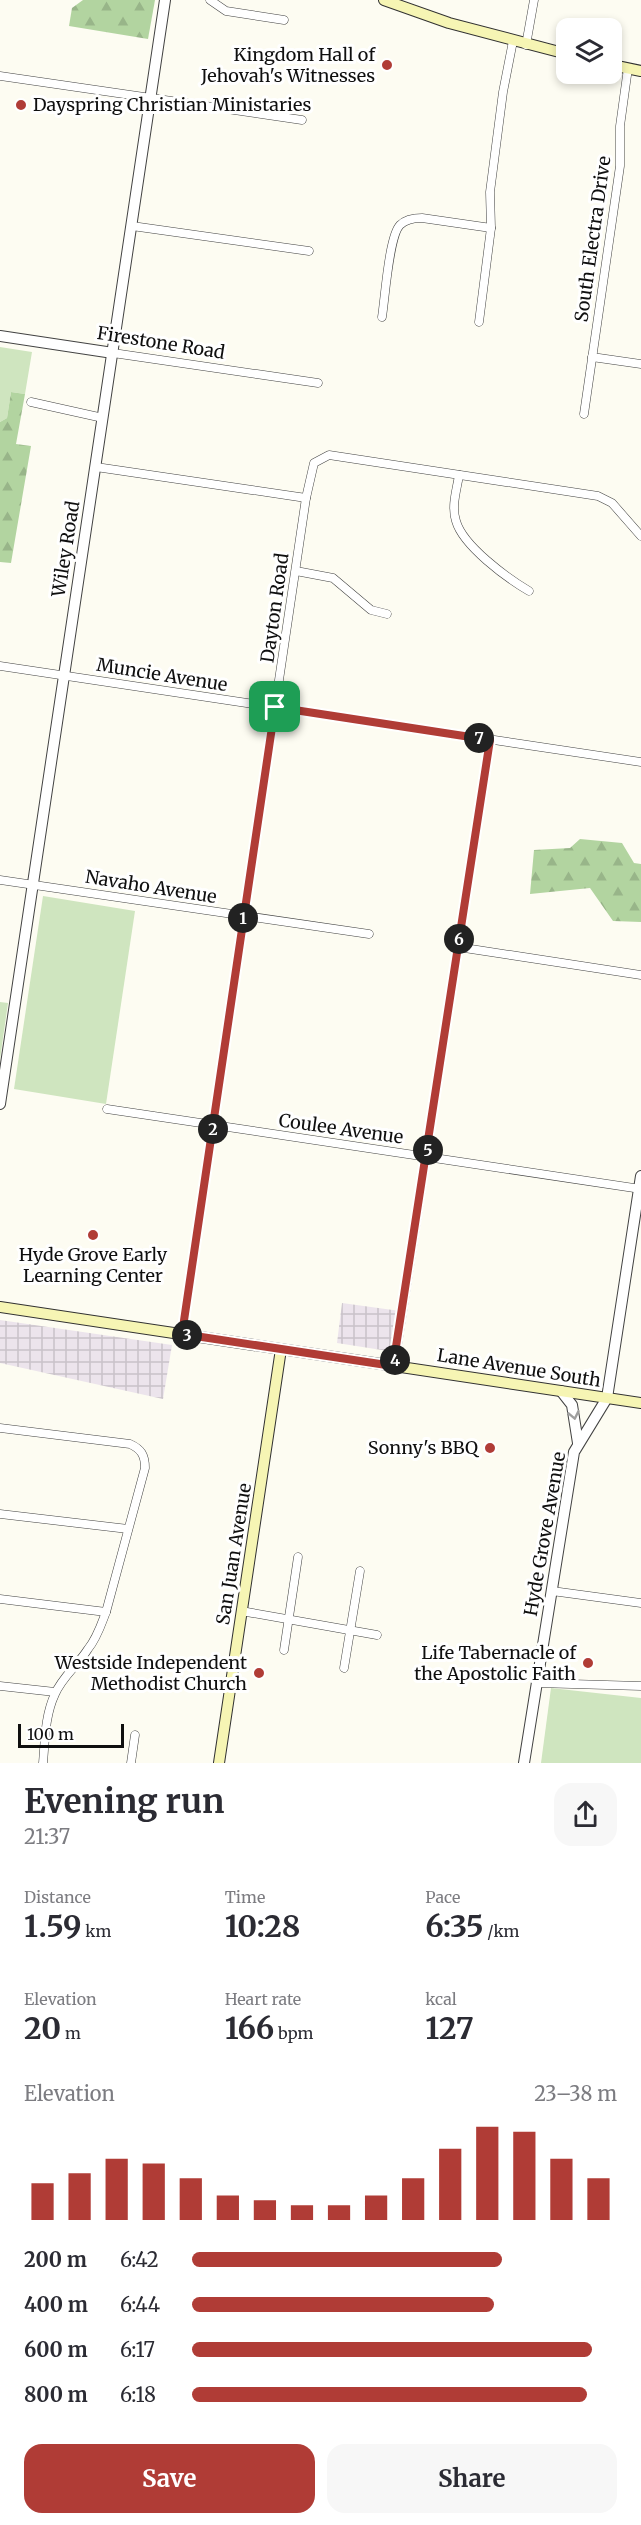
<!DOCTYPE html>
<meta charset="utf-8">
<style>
:root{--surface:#fff;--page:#f7f7f7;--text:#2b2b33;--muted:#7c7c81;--accent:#b03c36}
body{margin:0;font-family:Merriweather,serif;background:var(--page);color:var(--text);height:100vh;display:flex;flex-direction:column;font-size:22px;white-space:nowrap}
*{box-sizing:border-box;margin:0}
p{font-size:20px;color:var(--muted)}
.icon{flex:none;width:33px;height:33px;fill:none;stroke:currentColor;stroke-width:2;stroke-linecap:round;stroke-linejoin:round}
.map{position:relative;height:1763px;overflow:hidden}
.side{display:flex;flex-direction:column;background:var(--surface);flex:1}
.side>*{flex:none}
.fabs{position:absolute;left:556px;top:18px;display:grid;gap:12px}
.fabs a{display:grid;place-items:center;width:66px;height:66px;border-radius:12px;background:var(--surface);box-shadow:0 3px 9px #0003;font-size:30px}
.scale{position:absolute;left:18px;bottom:15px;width:106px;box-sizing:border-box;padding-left:6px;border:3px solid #0f0f0f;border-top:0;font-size:16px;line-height:21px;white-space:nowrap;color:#0f0f0f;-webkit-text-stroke:4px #fff;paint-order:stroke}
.pin{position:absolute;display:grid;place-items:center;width:51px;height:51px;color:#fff;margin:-26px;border-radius:12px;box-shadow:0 3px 9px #0006}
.km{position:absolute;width:30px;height:30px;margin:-15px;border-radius:50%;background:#222;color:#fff;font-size:16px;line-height:30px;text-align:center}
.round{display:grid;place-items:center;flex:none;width:63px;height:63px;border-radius:18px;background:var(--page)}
.head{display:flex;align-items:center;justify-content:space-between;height:102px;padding:0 24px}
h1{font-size:33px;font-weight:700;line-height:45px}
.metrics{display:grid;grid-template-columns:repeat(3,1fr);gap:9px;height:102px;padding:6px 24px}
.metrics div{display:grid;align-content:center}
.metrics b{font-size:30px;font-weight:700}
.metrics small{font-size:16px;font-weight:400}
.metrics p{font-size:16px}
.chart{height:168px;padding:12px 24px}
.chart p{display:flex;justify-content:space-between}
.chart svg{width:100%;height:108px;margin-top:6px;stroke:var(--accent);stroke-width:6}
.action{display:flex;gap:12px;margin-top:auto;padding:12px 24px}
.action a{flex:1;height:69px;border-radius:18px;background:var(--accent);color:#fff;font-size:24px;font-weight:700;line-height:69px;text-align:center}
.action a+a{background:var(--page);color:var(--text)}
ul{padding:0 24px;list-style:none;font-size:20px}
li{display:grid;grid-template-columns:96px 72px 1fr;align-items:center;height:45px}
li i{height:15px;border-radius:8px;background:var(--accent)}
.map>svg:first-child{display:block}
.industrial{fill:url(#industrial-grid)}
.green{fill:#cfe5bf}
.forest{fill:url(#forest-firs)}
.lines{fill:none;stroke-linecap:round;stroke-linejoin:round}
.minor-casing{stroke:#424242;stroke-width:9}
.tertiary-casing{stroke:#424242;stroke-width:12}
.secondary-casing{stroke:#313131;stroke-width:12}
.minor{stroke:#fff;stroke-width:8}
.tertiary{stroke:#fff;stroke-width:10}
.secondary{stroke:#f6f5b4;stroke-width:10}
.oneway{stroke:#9f9f9f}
.route-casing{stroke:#fff;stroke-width:12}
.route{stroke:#b03c36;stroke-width:8}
.poi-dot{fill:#b03c36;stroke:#fff;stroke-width:2}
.labels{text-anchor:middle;stroke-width:6;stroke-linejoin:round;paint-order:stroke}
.poi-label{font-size:18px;fill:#0f0f0f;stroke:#fff;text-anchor:end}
.street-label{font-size:18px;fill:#0f0f0f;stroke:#fff}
</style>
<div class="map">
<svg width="641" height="1763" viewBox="0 0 641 1763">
<defs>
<pattern id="industrial-grid" width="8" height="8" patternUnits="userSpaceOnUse" patternTransform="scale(1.5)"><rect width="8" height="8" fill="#ece4ec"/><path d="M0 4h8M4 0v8" fill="none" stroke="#c9c2c9"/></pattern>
<pattern id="forest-firs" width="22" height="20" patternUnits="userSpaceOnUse" patternTransform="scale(1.5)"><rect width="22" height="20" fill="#b2d4a0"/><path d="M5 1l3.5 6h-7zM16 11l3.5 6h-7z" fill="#98b589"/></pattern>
</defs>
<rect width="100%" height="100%" fill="#fdfcf2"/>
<!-- industrial -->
<g class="industrial">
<polygon points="342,1303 400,1311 397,1333 388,1351 337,1343"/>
<polygon points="0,1320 172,1345 163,1399 0,1363"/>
</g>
<!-- green -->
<g class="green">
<polygon points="0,347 32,352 25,394 11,392 7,418 0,422"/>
<polygon points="43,896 135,911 106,1104 14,1089"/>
<polygon points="0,1002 8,1003 0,1059"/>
<polygon points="551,1688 641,1698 641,1763 541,1763"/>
</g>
<!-- forest -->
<g class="forest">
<polygon points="83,0 155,0 148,39 69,26 72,8"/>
<polygon points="11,392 25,394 16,444 31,446 11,563 0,562 0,422 7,418"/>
<polygon points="580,839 622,843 634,863 641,864 641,922 613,921 590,888 530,894 534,850 570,848"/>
</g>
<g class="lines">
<defs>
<g id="minor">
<polyline points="210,0 226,11 284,20"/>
<polyline points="526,45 534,0"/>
<polyline points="0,76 302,120"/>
<polyline points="132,226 309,251"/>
<path d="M382 317C385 298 389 236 400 225 406 219 414 218 422 218L491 228"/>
<polyline points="479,322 491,228 490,192 503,92 513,41"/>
<polyline points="113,353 318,383"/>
<polyline points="592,357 641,364"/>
<polyline points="31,402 103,418"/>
<polyline points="584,414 620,166 620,126 628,68"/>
<polyline points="96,467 306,498"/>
<path d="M459 475C457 489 451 506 456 521 463 546 507 578 529 591"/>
<polyline points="296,571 333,578 371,610 387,614"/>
<polyline points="0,666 641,762"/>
<polyline points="0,880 369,934"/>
<polyline points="458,947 641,975"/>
<polyline points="107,1109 641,1189"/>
<polyline points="182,1334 306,498 314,463 329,455 598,496 612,503 641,536"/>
<polyline points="393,1366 396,1354 490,740"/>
<path d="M0 1428 130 1444C141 1449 145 1455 145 1468L106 1612C101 1625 97 1638 88 1649 78 1665 62 1677 55 1694 45 1715 45 1740 43 1763"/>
<polyline points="0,1514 128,1529"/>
<polyline points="552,1591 641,1603"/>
<polyline points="0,1599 106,1612"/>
<polyline points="241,1611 377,1635"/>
<polyline points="284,1650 298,1557"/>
<polyline points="344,1668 360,1571"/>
<polyline points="537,1683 641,1686"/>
<polyline points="0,1686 55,1692"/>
<polyline points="131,1763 135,1735"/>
</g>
<g id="tertiary">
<polyline points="0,336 113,353"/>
<polyline points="0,1104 165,0"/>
<polyline points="561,1391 572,1405 578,1443"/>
<polyline points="524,1763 574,1452 607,1398 641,1176"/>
</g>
<g id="secondary">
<polyline points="384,0 449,23 567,54"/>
<polyline points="612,65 641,71"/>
<polyline points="0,1307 641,1403"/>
<polyline points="219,1763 281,1349"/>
</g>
</defs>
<!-- minor casing -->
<use href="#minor" class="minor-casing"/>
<!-- tertiary casing -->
<use href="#tertiary" class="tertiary-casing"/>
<!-- secondary casing -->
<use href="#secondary" class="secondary-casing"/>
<!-- minor -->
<use href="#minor" class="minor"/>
<!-- tertiary -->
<use href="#tertiary" class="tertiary"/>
<!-- secondary -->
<use href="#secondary" class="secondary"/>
</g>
<!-- one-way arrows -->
<defs><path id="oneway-chevron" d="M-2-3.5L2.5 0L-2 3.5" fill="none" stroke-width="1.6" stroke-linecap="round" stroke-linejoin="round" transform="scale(1.5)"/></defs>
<use class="oneway" href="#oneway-chevron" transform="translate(574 1415) rotate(78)"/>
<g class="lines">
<defs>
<polygon id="route" points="275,707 490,740 393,1366 182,1334"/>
</defs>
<!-- route casing -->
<use href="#route" class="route-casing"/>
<!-- route -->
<use href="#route" class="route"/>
</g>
<!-- markers -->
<g class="poi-dot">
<circle cx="387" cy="65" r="6"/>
<circle cx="21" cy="105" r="6"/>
<circle cx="93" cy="1235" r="6"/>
<circle cx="490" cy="1448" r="6"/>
<circle cx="588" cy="1663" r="6"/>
<circle cx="259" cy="1673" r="6"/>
</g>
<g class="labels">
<!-- poi labels -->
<g class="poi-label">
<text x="375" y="61">Kingdom Hall of<tspan x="375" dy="21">Jehovah's Witnesses</tspan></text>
<text x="33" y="111" text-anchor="start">Dayspring Christian Ministaries</text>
<text x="93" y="1261" text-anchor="middle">Hyde Grove Early<tspan x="93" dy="21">Learning Center</tspan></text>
<text x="478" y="1454">Sonny's BBQ</text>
<text x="576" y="1659">Life Tabernacle of<tspan x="576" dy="21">the Apostolic Faith</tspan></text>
<text x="247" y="1669">Westside Independent<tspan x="247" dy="21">Methodist Church</tspan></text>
</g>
<!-- street labels -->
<g class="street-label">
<text transform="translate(593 239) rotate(-82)" y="6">South Electra Drive</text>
<text transform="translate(161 343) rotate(9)" y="6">Firestone Road</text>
<text transform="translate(66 549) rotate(-81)" y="6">Wiley Road</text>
<text transform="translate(275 608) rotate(-82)" y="6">Dayton Road</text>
<text transform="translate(162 675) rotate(9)" y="6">Muncie Avenue</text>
<text transform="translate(151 887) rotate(9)" y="6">Navaho Avenue</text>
<text transform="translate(341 1129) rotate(8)" y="6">Coulee Avenue</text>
<text transform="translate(519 1368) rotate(9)" y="6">Lane Avenue South</text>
<text transform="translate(545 1534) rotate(-80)" y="6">Hyde Grove Avenue</text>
<text transform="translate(234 1554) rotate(-81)" y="6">San Juan Avenue</text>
</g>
</g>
</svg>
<div class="fabs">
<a><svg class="icon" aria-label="layers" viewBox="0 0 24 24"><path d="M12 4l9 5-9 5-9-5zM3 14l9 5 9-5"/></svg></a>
</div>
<div class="scale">100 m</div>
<div class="pin" style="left:275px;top:707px;background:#1e9e55"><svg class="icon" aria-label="arrive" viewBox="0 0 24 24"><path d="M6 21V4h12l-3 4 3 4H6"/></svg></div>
<b class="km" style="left:243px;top:918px">1</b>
<b class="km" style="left:213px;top:1129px">2</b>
<b class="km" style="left:187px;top:1335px">3</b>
<b class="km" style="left:395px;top:1360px">4</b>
<b class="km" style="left:428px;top:1150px">5</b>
<b class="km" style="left:459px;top:939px">6</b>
<b class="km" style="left:479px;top:738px">7</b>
</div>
<section class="side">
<div class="head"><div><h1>Evening run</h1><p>21:37</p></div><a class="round"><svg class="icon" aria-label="share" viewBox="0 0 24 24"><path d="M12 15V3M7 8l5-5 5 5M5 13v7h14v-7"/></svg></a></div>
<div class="metrics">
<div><p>Distance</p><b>1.59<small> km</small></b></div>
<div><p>Time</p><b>10:28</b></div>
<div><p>Pace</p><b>6:35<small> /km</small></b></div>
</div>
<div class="metrics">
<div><p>Elevation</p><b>20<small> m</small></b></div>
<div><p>Heart rate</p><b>166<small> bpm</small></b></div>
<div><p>kcal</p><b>127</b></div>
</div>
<div class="chart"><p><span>Elevation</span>23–38 m</p>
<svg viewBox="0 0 160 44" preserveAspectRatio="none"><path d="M5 44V29M15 44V25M25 44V19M35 44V21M45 44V27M55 44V34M65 44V36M75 44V38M85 44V38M95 44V34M105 44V27M115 44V15M125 44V6M135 44V8M145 44V19M155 44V27"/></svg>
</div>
<ul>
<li><b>200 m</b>6:42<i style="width:73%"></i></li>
<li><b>400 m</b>6:44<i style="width:71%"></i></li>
<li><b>600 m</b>6:17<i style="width:94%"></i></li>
<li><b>800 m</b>6:18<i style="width:93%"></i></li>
</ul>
<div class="action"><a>Save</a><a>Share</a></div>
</section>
